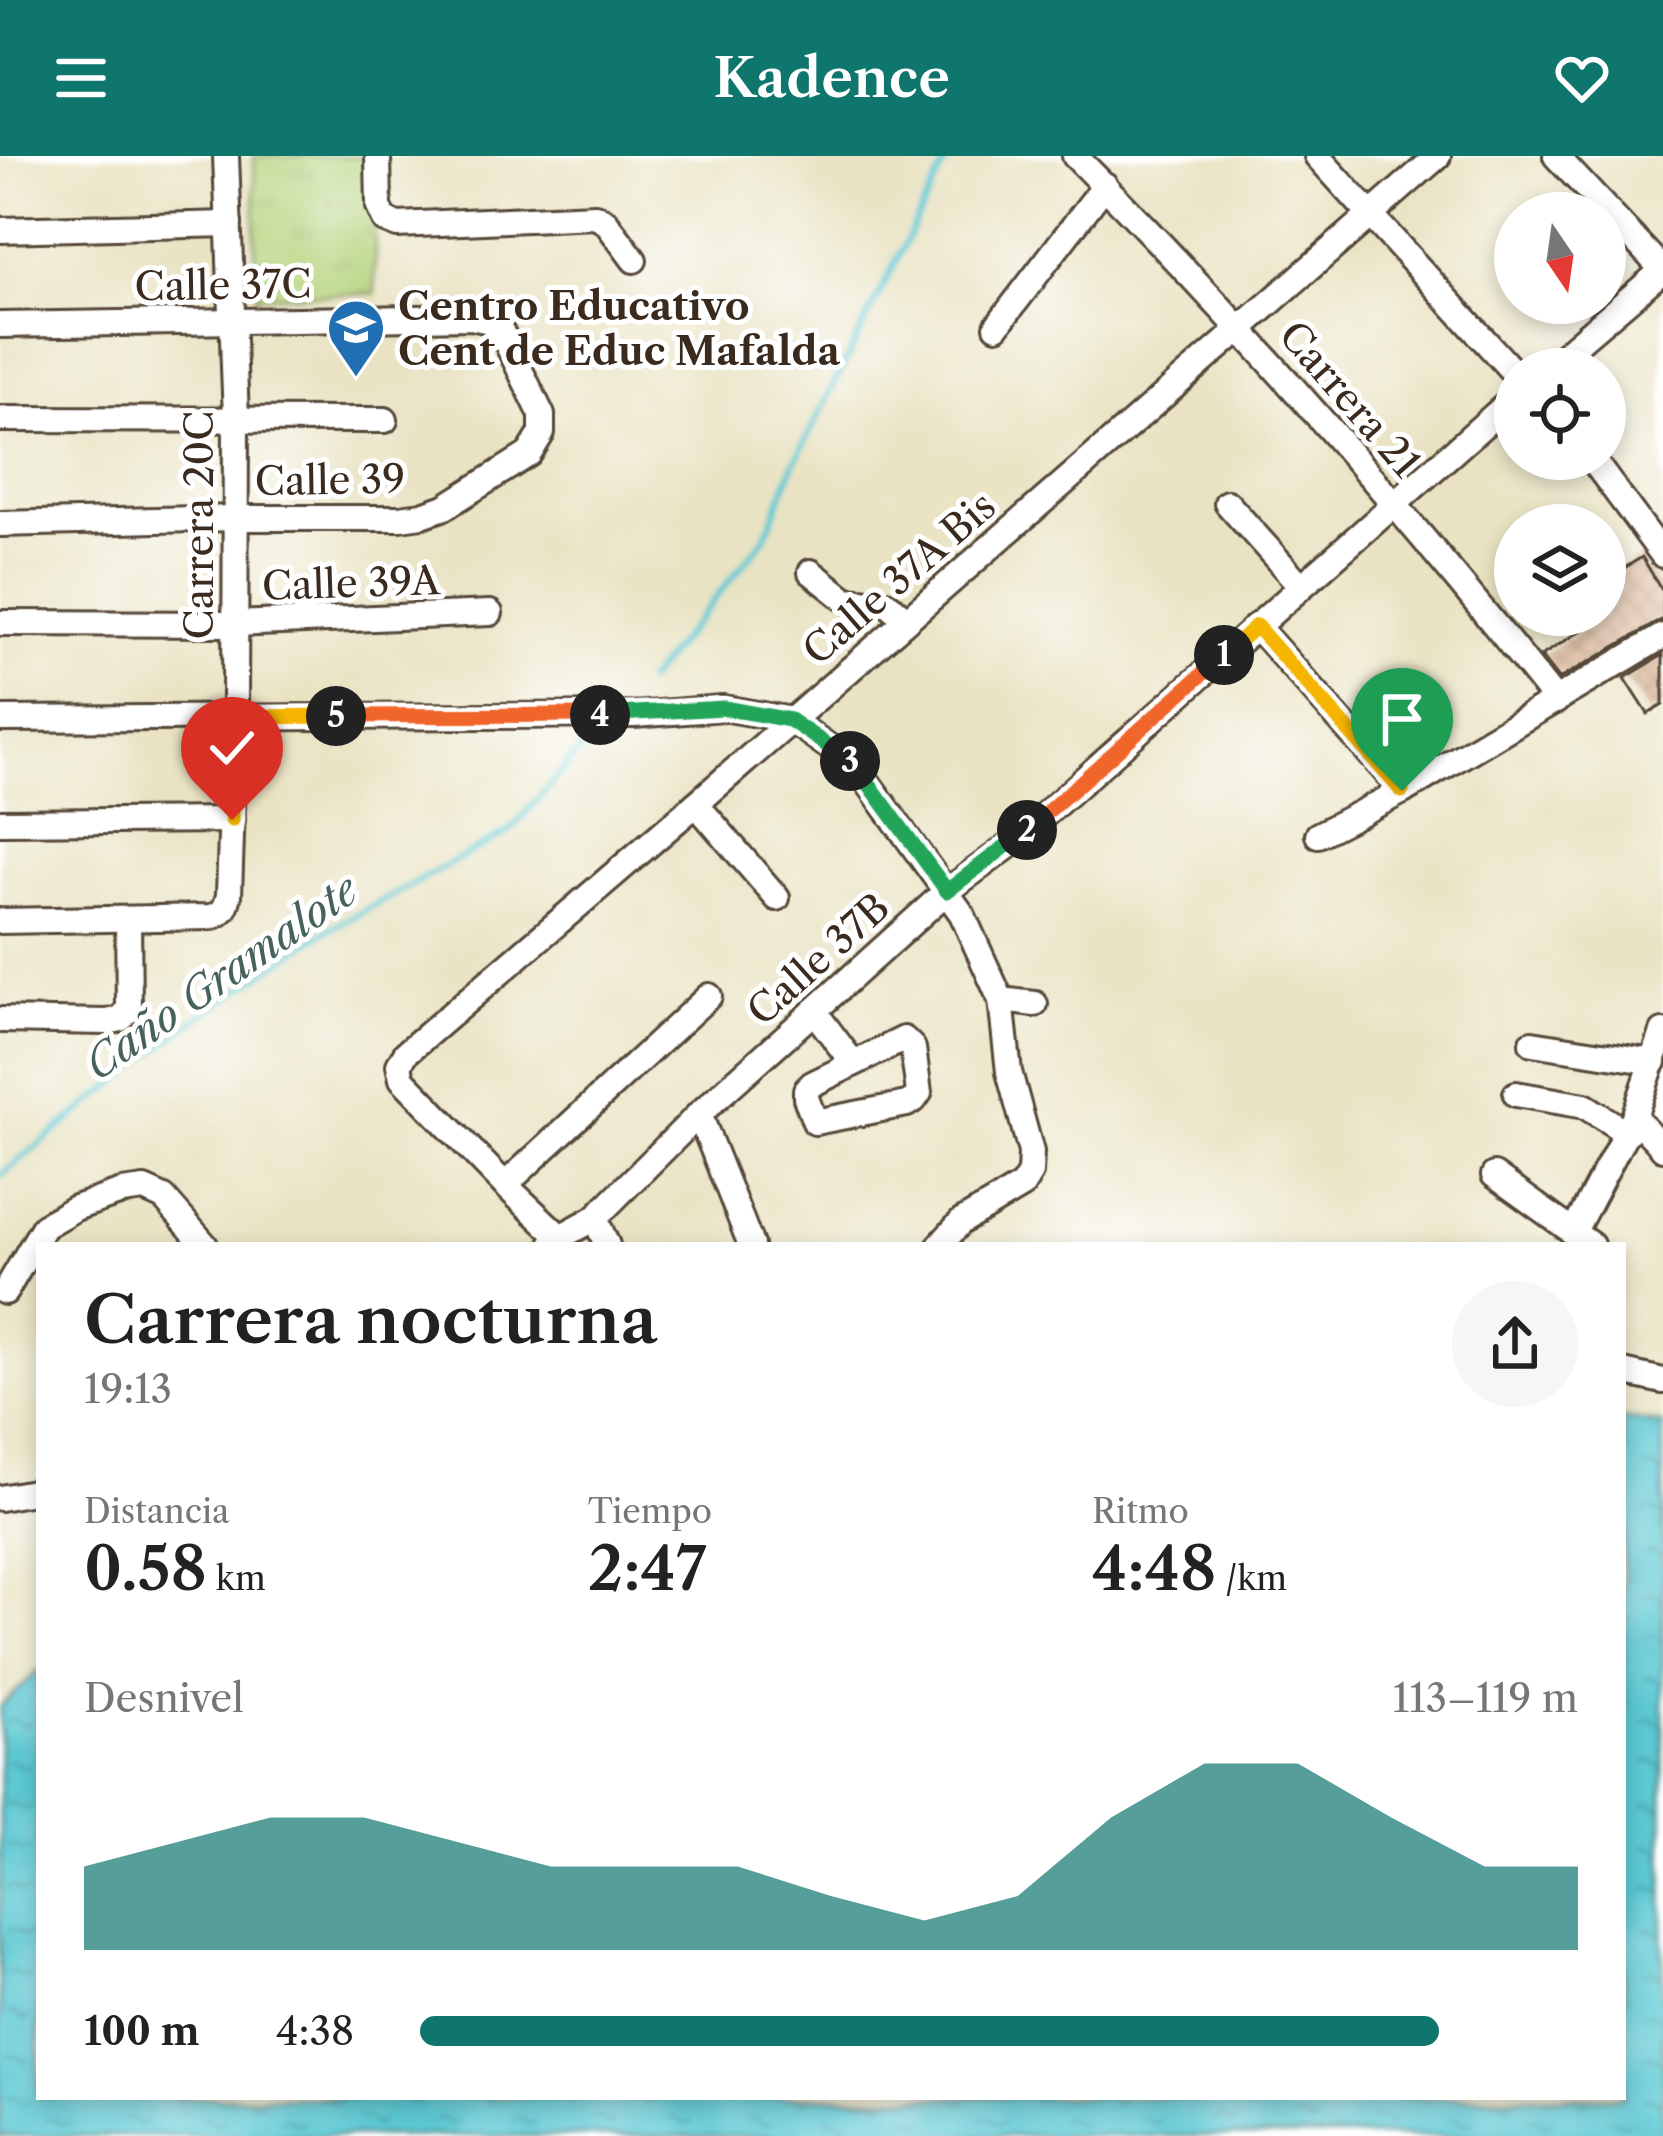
<!DOCTYPE html>
<html lang="es">
<meta charset="utf-8">
<style>
:root{--surface:#fff;--page:#f6f6f6;--text:#222;--muted:#767676;--accent:#0f766e}
body{margin:0;font-family:"Libre Caslon Text",serif;background:var(--page);color:var(--text);height:100vh;display:flex;flex-direction:column;font-size:45px;white-space:nowrap}
*{box-sizing:border-box;margin:0}
p{font-size:39px;color:var(--muted)}
.icon{flex:none;width:66px;height:66px;fill:none;stroke:currentColor;stroke-width:2;stroke-linecap:round;stroke-linejoin:round}
.map{position:relative;flex:1;overflow:hidden}
.drawer{position:absolute;left:36px;top:1086px;width:1590px;height:858px;display:flex;flex-direction:column;background:var(--surface);border-radius:0px;box-shadow:0 6px 18px #0003}
.drawer>*{flex:none}
.needle{width:78px;rotate:167deg}
.controls{position:absolute;left:1494px;top:36px;display:grid;gap:24px}
.controls a{display:grid;place-items:center;width:132px;height:132px;border-radius:50%;background:var(--surface);box-shadow:0 6px 18px #0003;font-size:60px}
.pin{position:absolute;display:grid;place-items:center;width:102px;height:102px;color:#fff;margin:-123px -51px;border-radius:50% 50% 50% 0;rotate:-45deg;box-shadow:0 0 12px #0007}
.pin .icon{rotate:45deg}
.km{position:absolute;width:60px;height:60px;margin:-30px;border-radius:50%;background:#222;color:#fff;font-size:33px;line-height:60px;text-align:center}
.round{display:grid;place-items:center;flex:none;width:126px;height:126px;border-radius:63px;background:var(--page)}
.overview{display:flex;align-items:center;justify-content:space-between;height:204px;padding:0 48px}
h1{font-size:66px;font-weight:600;line-height:90px}
.stats{display:grid;grid-template-columns:repeat(3,1fr);gap:18px;height:204px;padding:12px 48px}
.stats div{display:grid;align-content:center}
.stats b{font-size:60px;font-weight:600}
.stats small{font-size:33px;font-weight:400}
.stats p{font-size:33px}
.chart{height:336px;padding:24px 48px}
.chart p{display:flex;justify-content:space-between}
.chart svg{width:100%;height:216px;margin-top:12px;fill:var(--accent);opacity:.7}
ul{padding:0 48px;list-style:none;font-size:39px}
li{display:grid;grid-template-columns:192px 144px 1fr;align-items:center;height:90px}
li i{height:30px;border-radius:15px;background:var(--accent)}
header{display:flex;justify-content:space-between;align-items:center;height:156px;padding:0 48px;background:var(--accent);color:#fff;font-size:54px;font-weight:600}
.map>svg:first-child{display:block}
.park{fill:url(#park-tufts);stroke:#787e4c;stroke-width:3}
.water{fill:url(#water-ripples);stroke:#4c7978;stroke-width:3}
.lines{fill:none;stroke-linecap:round;stroke-linejoin:round}
.stream{stroke:#5cc8d3;stroke-width:6}
.building{fill:url(#building-cross-hatch)}
.minor-casing{stroke:#554637;stroke-width:30}
.minor{stroke:#fff;stroke-width:24}
.split-1-casing{stroke:#fff;stroke-width:24}
.split-2-casing{stroke:#fff;stroke-width:24}
.split-3-casing{stroke:#fff;stroke-width:24}
.split-4-casing{stroke:#fff;stroke-width:24}
.split-5-casing{stroke:#fff;stroke-width:24}
.split-6-casing{stroke:#fff;stroke-width:24}
.split-1{stroke:#f5b400;stroke-width:15}
.split-2{stroke:#f0652b;stroke-width:15}
.split-3{stroke:#22a559;stroke-width:15}
.split-4{stroke:#22a559;stroke-width:15}
.split-5{stroke:#f0652b;stroke-width:15}
.split-6{stroke:#f5b400;stroke-width:15}
.labels{text-anchor:middle;stroke-width:10;stroke-linejoin:round;paint-order:stroke}
.street-label{font-size:39px;fill:#3b2a1e;stroke:#fff}
.poi-label{font-size:39px;font-weight:bold;fill:#3b2a1e;stroke:#fff;text-anchor:start}
.water-label{font-size:42px;font-style:italic;fill:#47615d;stroke:#fff}
</style>
<header><svg class="icon" aria-label="menu" viewBox="0 0 24 24"><path d="M4 6h16M4 12h16M4 18h16"/></svg>Kadence<svg class="icon" aria-label="heart" viewBox="0 0 24 24"><path d="M12 20l-8-8c-3-5 5-10 8-4 3-6 11-1 8 4z"/></svg></header>
<div class="map">
<svg width="1663" height="1980" viewBox="0 0 1663 1980">
<defs>
<pattern id="park-tufts" width="24" height="20" patternUnits="userSpaceOnUse" patternTransform="scale(3)"><rect width="24" height="20" fill="#b4d37a"/><path d="M3 7l-1-3M5 7V3M7 7l1-3M15 17l-1-3M17 17v-4M19 17l1-3" fill="none" stroke="#9cb569"/></pattern>
<pattern id="water-ripples" width="26" height="14" patternUnits="userSpaceOnUse" patternTransform="scale(3)"><rect width="26" height="14" fill="#5cc8d3"/><path d="M2 4q2-2 4 0t4 0M15 11q2-2 4 0t4 0" fill="none" stroke="#4da3ab"/></pattern>
<pattern id="building-cross-hatch" width="8" height="8" patternUnits="userSpaceOnUse" patternTransform="scale(3)"><rect width="8" height="8" fill="#d1a27b"/><path d="M0 0l8 8M0 8l8-8" fill="none" stroke="#ab8464"/></pattern>
</defs>
<rect width="100%" height="100%" fill="#fff"/>
<filter id="ink" filterUnits="userSpaceOnUse"><feTurbulence type="fractalNoise" baseFrequency=".00833" numOctaves="2"/><feDisplacementMap in="SourceGraphic" scale="24" xChannelSelector="R" yChannelSelector="G"/><feConvolveMatrix kernelMatrix="1 2 1 2 8 2 1 2 1" color-interpolation-filters="sRGB"/></filter>
<filter id="wash" filterUnits="userSpaceOnUse"><feTurbulence type="fractalNoise" baseFrequency=".004" numOctaves="4" result="noise"/><feDisplacementMap in="SourceGraphic" scale="48" xChannelSelector="R" yChannelSelector="G"/><feGaussianBlur stdDeviation="2.7" result="paint"/><feColorMatrix in="noise" values="0 0 0 0 0 0 0 0 0 0 0 0 0 0 0 0 0 1.4 0 .05"/><feComposite in="paint" operator="in"/></filter>
<g filter="url(#wash)">
<rect width="100%" height="100%" fill="#e9e3c3"/>
<!-- park -->
<polygon class="park" points="254,0 374,0 375,138 256,140"/>
<!-- water -->
<polygon class="water" points="1623,1262 1663,1268 1663,1980 0,1980 0,1551 39,1514 39,1941 1623,1941"/>
<g class="lines">
<!-- stream -->
<g class="stream">
<polyline points="646,526 765,382 793,310 949,0"/>
<polyline points="0,1020 191,867 318,780 510,675 587,586"/>
</g>
</g>
<g id="blocks">
<!-- building -->
<g class="building">
<polygon points="1642,401 1663,436 1663,463 1559,523 1541,500 1595,466 1591,459 1605,459 1605,424"/>
<polygon points="1663,499 1663,549 1648,558 1625,522"/>
</g>
</g>
</g>
<g filter="url(#ink)">
<use href="#blocks" fill-opacity="0" stroke="#554637" stroke-width="3"/>
<g class="lines">
<defs>
<g id="minor">
<polyline points="378,0 379,51 385,64 397,69 595,60 606,66 634,104"/>
<path d="M1075 0C1246 172 1406 356 1556 545"/>
<polyline points="1317,0 1515,218"/>
<polyline points="1556,0 1663,114"/>
<polyline points="0,74 229,68"/>
<polyline points="0,169 471,161 490,165 501,175 542,259 542,277 529,298 445,351 422,359 400,362 235,362 0,368"/>
<polyline points="997,170 1105,29"/>
<polyline points="1547,213 1663,114"/>
<polyline points="0,263 385,264"/>
<polyline points="1592,303 1663,399"/>
<polyline points="1227,347 1301,430"/>
<polyline points="811,416 846,444 886,447 907,463"/>
<polyline points="0,467 234,468 490,457"/>
<polyline points="1256,470 1403,635"/>
<polyline points="0,563 634,559 723,552 791,564 856,610 962,758 1001,844 1009,916 1031,996 1030,1017 1022,1030 961,1066 940,1089"/>
<polyline points="696,648 777,742"/>
<polyline points="0,666 232,664"/>
<polyline points="1318,679 1403,635 1663,480"/>
<path d="M0 765 211 761C224 757 226 752 229 739L235 561 236 263 226 0"/>
<polyline points="1001,844 1035,848"/>
<polyline points="814,855 853,907"/>
<polyline points="0,864 107,866 121,863 129,852 128,764"/>
<polygon points="904,883 913,892 919,937 914,944 907,948 815,966 806,942 806,934 812,928"/>
<polyline points="1532,887 1654,906"/>
<polyline points="1516,938 1585,950 1627,977"/>
<polyline points="699,958 751,1089"/>
<polyline points="1634,961 1663,992"/>
<polyline points="1494,1019 1591,1089"/>
<polyline points="505,1029 402,923 399,909 406,897 696,648 1438,0"/>
<polyline points="595,1062 607,1089"/>
<polyline points="1573,1077 1634,961 1663,876"/>
<polyline points="560,1081 505,1029 709,840"/>
<polyline points="552,1089 560,1081 595,1062 699,958 814,855 947,735 1014,686 1515,241"/>
<polyline points="5,1136 44,1070 75,1052 122,1036 144,1033 164,1042 205,1089"/>
<polyline points="1623,1216 1663,1225"/>
<polyline points="0,1342 39,1335"/>
</g>
</defs>
<!-- minor casing -->
<use href="#minor" class="minor-casing"/>
<!-- minor -->
<use href="#minor" class="minor"/>
</g>
</g>
<g class="lines" filter="url(#ink)">
<defs>
<polyline id="split-1" points="1224,499 1256,470 1402,635"/>
<polyline id="split-2" points="1027,674 1224,499"/>
<polyline id="split-3" points="850,605 856,610 947,735 1027,674"/>
<polyline id="split-4" points="600,559 724,552 790,564 850,605"/>
<polyline id="split-5" points="336,560 600,559"/>
<polyline id="split-6" points="232,664 235,561 336,560"/>
</defs>
<!-- split-1 casing -->
<use href="#split-1" class="split-1-casing"/>
<!-- split-2 casing -->
<use href="#split-2" class="split-2-casing"/>
<!-- split-3 casing -->
<use href="#split-3" class="split-3-casing"/>
<!-- split-4 casing -->
<use href="#split-4" class="split-4-casing"/>
<!-- split-5 casing -->
<use href="#split-5" class="split-5-casing"/>
<!-- split-6 casing -->
<use href="#split-6" class="split-6-casing"/>
<!-- split-1 -->
<use href="#split-1" class="split-1"/>
<!-- split-2 -->
<use href="#split-2" class="split-2"/>
<!-- split-3 -->
<use href="#split-3" class="split-3"/>
<!-- split-4 -->
<use href="#split-4" class="split-4"/>
<!-- split-5 -->
<use href="#split-5" class="split-5"/>
<!-- split-6 -->
<use href="#split-6" class="split-6"/>
</g>
<!-- icons -->
<defs>
<symbol id="school-pin" viewBox="-11 -11 22 30"><path d="M0 17L-7.5 6A9.5 9.5 0 1 1 7.5 6Z" fill="#1f6fb2" stroke="#fff"/><path d="M0-5L7-2L0 1L-7-2ZM-4 1L0 2.5L4 1V4Q0 6-4 4Z" fill="#fff"/></symbol>
</defs>
<g fill-rule="evenodd">
<use href="#school-pin" x="323" y="139" width="66" height="90"/>
</g>
<g class="labels">
<!-- street labels -->
<g class="street-label">
<text transform="translate(223 129) rotate(-1)" y="14">Calle 37C</text>
<text transform="translate(1350 243) rotate(49)" y="14">Carrera 21</text>
<text transform="translate(330 324) rotate(-1)" y="14">Calle 39</text>
<text transform="translate(199 369) rotate(-90)" y="14">Carrera 20C</text>
<text transform="translate(899 422) rotate(-41)" y="14">Calle 37A Bis</text>
<text transform="translate(351 427) rotate(-2)" y="14">Calle 39A</text>
<text transform="translate(818 803) rotate(-42)" y="14">Calle 37B</text>
</g>
<!-- poi labels -->
<g class="poi-label">
<text x="398" y="164">Centro Educativo<tspan x="398" dy="45">Cent de Educ Mafalda</tspan></text>
</g>
<!-- water labels -->
<g class="water-label">
<text transform="translate(221 821) rotate(-35)" y="15">Caño Gramalote</text>
</g>
</g>
</svg>
<div class="controls">
<a><svg class="needle" viewBox="-14 -14 28 28"><path d="M0-13l5 13h-10z" fill="#e53935"/><path d="M0 13l5-13h-10z" fill="#767676"/></svg></a>
<a><svg class="icon" aria-label="locate" viewBox="0 0 24 24"><circle cx="12" cy="12" r="6"/><path d="M12 2v4M12 18v4M2 12h4M18 12h4"/></svg></a>
<a><svg class="icon" aria-label="layers" viewBox="0 0 24 24"><path d="M12 4l9 5-9 5-9-5zM3 14l9 5 9-5"/></svg></a>
</div>
<div class="pin" style="left:1402px;top:635px;background:#1e9e55"><svg class="icon" aria-label="arrive" viewBox="0 0 24 24"><path d="M6 21V4h12l-3 4 3 4H6"/></svg></div>
<div class="pin" style="left:232px;top:664px;background:#d93025"><svg class="icon" aria-label="check" viewBox="0 0 24 24"><path d="M5 12l5 5 9-10"/></svg></div>
<b class="km" style="left:1224px;top:499px">1</b>
<b class="km" style="left:1027px;top:674px">2</b>
<b class="km" style="left:850px;top:605px">3</b>
<b class="km" style="left:600px;top:559px">4</b>
<b class="km" style="left:336px;top:560px">5</b>
<section class="drawer">
<div class="overview"><div><h1>Carrera nocturna</h1><p>19:13</p></div><a class="round"><svg class="icon" aria-label="share" viewBox="0 0 24 24"><path d="M12 15V3M7 8l5-5 5 5M5 13v7h14v-7"/></svg></a></div>
<div class="stats">
<div><p>Distancia</p><b>0.58<small> km</small></b></div>
<div><p>Tiempo</p><b>2:47</b></div>
<div><p>Ritmo</p><b>4:48<small> /km</small></b></div>
</div>
<div class="chart"><p><span>Desnivel</span>113–119 m</p>
<svg viewBox="0 0 160 44" preserveAspectRatio="none"><path d="M0 44V27L10 22L20 17L30 17L40 22L50 27L60 27L70 27L80 33L90 38L100 33L110 17L120 6L130 6L140 17L150 27L160 27V44z"/></svg>
</div>
<ul>
<li><b>100 m</b>4:38<i style="width:88%"></i></li>
</ul>
</section>
</div>
